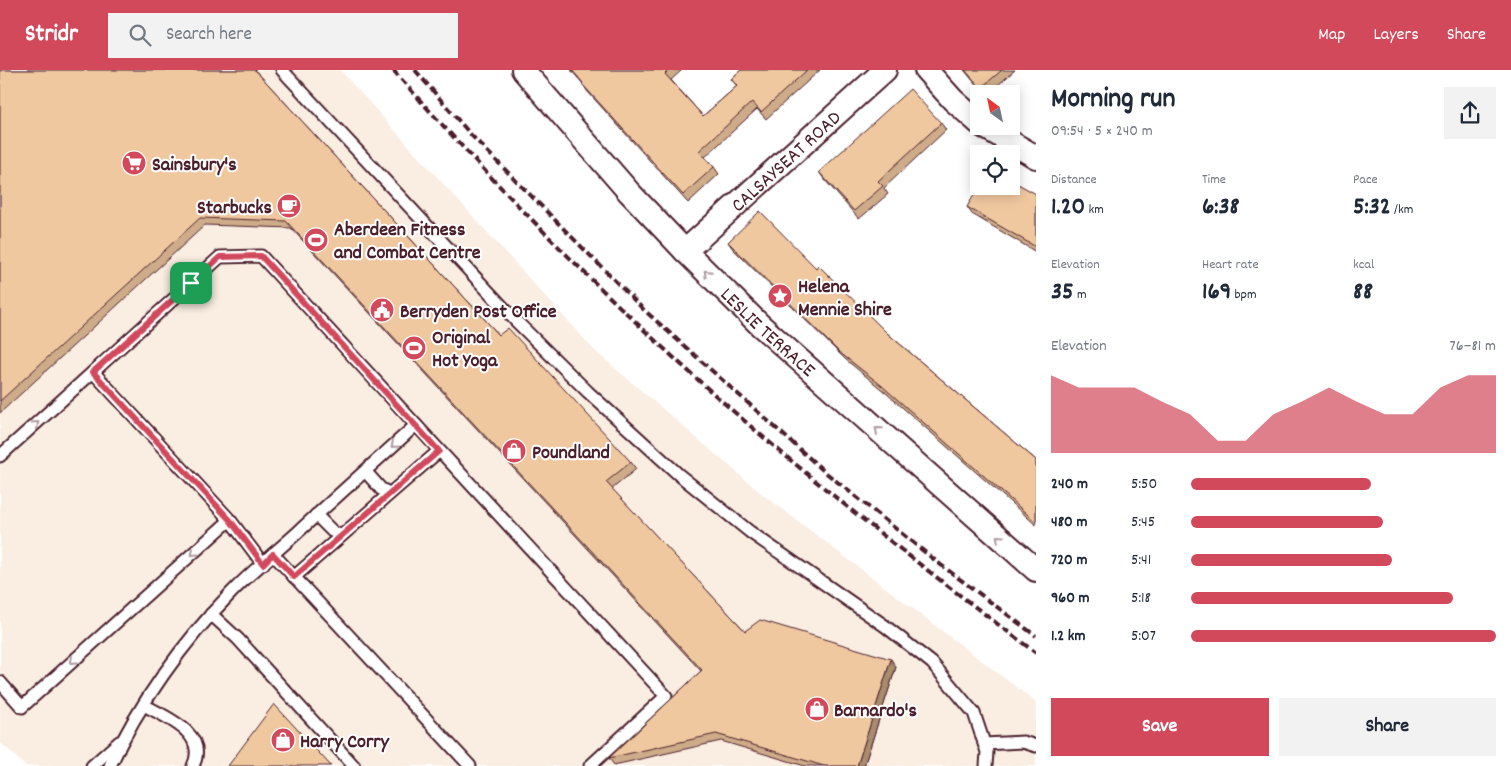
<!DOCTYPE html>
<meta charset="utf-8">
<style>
:root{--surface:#fff;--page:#f2f2f3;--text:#1f2937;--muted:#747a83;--accent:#d1495b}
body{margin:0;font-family:Dekko,sans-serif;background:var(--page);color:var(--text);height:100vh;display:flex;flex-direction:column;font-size:19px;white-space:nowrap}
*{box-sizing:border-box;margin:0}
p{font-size:16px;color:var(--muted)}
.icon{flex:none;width:28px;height:28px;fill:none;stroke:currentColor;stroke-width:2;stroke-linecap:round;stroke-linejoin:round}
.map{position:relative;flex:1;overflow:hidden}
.details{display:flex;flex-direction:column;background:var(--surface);width:475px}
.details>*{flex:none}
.needle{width:32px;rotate:327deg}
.controls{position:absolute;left:970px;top:15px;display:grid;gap:10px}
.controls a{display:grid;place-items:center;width:50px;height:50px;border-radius:0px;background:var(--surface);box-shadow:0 2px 12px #0003;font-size:25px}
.pin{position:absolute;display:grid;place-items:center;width:42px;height:42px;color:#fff;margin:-21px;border-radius:10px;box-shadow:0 2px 8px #0006}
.round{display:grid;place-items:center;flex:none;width:52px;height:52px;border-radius:0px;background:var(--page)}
.headline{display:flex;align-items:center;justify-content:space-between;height:85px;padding:0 15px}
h1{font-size:28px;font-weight:800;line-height:38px}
.figures{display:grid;grid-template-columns:repeat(3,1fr);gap:8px;height:85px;padding:5px 15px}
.figures div{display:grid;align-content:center}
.figures b{font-size:25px;font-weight:800}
.figures small{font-size:14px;font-weight:400}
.figures p{font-size:14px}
.chart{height:140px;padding:10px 15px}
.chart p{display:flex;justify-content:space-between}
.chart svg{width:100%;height:90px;margin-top:5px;fill:var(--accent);opacity:.7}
.cta{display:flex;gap:10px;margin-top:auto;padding:10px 15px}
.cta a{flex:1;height:58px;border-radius:0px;background:var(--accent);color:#fff;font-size:20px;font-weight:800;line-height:58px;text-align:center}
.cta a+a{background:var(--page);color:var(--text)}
ul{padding:0 15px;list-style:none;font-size:16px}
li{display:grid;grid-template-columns:80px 60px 1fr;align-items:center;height:38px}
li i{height:12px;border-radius:6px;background:var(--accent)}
header{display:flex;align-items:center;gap:30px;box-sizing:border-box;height:70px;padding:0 25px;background:var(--accent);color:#fff}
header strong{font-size:24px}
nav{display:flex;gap:28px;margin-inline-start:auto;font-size:18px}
.search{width:350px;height:45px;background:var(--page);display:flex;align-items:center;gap:12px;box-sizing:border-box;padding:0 18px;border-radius:0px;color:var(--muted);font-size:19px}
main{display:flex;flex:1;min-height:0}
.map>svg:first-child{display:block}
.built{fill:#faeee2}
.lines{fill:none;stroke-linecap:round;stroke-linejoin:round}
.lane-casing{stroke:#4a1f2b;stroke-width:15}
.street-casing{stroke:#4a1f2b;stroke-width:26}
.lane{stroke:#fff;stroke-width:11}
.street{stroke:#fff;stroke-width:22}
.rail{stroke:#4a1f2b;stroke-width:4;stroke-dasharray:8 4;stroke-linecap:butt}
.wall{fill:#ceac8a;stroke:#4a1f2b}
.shaded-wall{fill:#a88c70;stroke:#4a1f2b}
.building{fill:#f0c8a0;stroke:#4a1f2b}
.oneway{stroke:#ae9aa0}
.route-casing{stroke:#fff;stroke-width:10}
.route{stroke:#d1495b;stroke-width:6}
.labels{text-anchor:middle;stroke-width:4;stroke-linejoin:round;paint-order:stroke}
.street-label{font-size:20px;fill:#4a1f2b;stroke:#fff}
.poi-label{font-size:20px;font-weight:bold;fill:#4a1f2b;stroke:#fff;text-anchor:start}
</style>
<header>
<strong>Stridr</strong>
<div class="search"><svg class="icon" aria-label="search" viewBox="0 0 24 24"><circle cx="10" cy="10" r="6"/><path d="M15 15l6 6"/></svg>Search here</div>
<nav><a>Map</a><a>Layers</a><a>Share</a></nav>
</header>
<main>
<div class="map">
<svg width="1036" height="696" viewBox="0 0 1036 696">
<rect width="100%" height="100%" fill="#fff"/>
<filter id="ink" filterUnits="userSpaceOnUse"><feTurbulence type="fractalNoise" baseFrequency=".02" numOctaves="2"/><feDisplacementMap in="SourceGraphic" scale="10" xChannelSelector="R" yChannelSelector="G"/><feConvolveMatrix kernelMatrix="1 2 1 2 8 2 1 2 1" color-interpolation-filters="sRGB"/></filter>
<g filter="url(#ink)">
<!-- built -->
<polygon class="built" points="0,0 340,0 595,281 761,423 1036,632 1036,696 25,696 0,672"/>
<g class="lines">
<defs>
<g id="lane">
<polyline points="282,0 516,251 588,322 678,404 750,462 885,556 932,593 974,643 987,682 986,696"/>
<polyline points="416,355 666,626 590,696"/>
<polyline points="0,386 93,302"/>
<polyline points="365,401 381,419 389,423"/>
<polyline points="316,445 332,461 341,466"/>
<polyline points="273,484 470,696"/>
<polyline points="294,507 439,381"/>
<polyline points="211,544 238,569 354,696"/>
<polyline points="0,612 22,637 230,450"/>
<path d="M144 635C165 647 209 663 193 696"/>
<polyline points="984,674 1023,672 1036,676"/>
<polyline points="92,696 119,672"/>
<path d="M110 696C138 635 184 571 231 523 252 501 276 482 298 462 337 426 376 391 416 355L261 186 220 187 93 302 230 450 263 494"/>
</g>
<g id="street">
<path id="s1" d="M523 0 629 122 685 181 760 255 1036 500"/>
<polyline points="926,0 953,30 979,53"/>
<polyline points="983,56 1036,87"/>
<path id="s2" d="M685 181 885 0"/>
</g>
</defs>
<!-- lane casing -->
<use href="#lane" class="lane-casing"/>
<!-- street casing -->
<use href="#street" class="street-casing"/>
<!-- lane -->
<use href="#lane" class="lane"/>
<!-- street -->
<use href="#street" class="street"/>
<!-- rail -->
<g class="rail">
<path d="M393 0C491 111 596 218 706 317 811 411 923 498 1036 583"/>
<polyline points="415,0 472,66 643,239 825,402 941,495 1036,566"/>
</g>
</g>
<!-- wall -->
<g class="wall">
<polygon points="0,0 255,0 499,265 631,392 636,399 612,419 745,561 896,597 864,696 805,696 721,671 614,695 609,688 701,601 291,158 205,155 0,343"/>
<polygon points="571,0 682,0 671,10 703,46 737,16 731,9 741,0 820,0 766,49 757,39 705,87 714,97 719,104 688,133 587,21 583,14"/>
<polygon points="964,0 1015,0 988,24 984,24"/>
<polygon points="941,53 946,60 884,118 888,124 859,149 824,109 819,102"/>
<polygon points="1036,124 1036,182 972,144 967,137"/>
<polygon points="728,172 816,198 887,263 1036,390 1036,455 886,323 845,289 733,179"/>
</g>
<!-- shaded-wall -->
<polygon class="shaded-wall" points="891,589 896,597 864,696 857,696"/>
<!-- building -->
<g class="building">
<polygon points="0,0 255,0 499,265 508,258 631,392 606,412 745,561 760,550 891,589 857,696 824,696 716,664 609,688 702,600 286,151 200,148 0,331"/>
<polygon points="572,0 669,0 665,4 703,46 737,16 731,9 741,0 807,0 761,42 752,32 699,81 714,97 683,125 582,14 583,13"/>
<polygon points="965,0 1002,0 981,18"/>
<polygon points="910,19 941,53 878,111 883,116 854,141 819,102"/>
<polygon points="1011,110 1036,124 1036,177 967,137 979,116 1011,116"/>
<polygon points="760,141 816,198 818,195 887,263 1036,390 1036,452 881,315 839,282 728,172"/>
<polygon points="274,634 331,696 228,696"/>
</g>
<!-- one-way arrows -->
<defs><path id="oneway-chevron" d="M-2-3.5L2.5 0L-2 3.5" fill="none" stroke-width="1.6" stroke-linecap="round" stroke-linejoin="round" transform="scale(1.25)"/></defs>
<g class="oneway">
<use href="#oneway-chevron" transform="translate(707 203) rotate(-135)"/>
<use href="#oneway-chevron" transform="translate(36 354) rotate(-42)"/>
<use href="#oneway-chevron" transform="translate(878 360) rotate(-139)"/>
<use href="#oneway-chevron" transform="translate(394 375) rotate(138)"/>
<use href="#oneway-chevron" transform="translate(999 468) rotate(-138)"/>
<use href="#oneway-chevron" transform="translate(194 483) rotate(138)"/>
<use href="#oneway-chevron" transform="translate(73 591) rotate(138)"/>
</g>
</g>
<g class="lines" filter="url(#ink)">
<defs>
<polygon id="route" points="261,186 439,381 294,507 273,484 263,494 230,450 93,302 220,187"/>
</defs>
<!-- route casing -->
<use href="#route" class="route-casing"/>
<!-- route -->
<use href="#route" class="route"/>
</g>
<!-- icons -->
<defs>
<symbol id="supermarket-disc" viewBox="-11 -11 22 22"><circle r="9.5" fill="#d1495b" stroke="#fff"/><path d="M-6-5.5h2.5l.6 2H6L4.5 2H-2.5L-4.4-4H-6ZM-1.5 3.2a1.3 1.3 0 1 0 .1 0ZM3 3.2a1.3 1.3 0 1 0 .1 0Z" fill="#fff"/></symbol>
<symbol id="cafe-disc" viewBox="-11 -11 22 22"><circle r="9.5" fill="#d1495b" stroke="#fff"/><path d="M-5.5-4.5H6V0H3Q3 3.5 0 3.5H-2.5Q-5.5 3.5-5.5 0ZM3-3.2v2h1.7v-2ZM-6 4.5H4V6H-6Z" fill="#fff"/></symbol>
<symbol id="stadium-disc" viewBox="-11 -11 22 22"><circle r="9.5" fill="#d1495b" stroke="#fff"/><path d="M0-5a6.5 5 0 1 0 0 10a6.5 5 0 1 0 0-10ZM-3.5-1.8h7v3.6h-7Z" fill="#fff"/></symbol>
<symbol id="sight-disc" viewBox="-11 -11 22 22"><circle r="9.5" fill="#d1495b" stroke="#fff"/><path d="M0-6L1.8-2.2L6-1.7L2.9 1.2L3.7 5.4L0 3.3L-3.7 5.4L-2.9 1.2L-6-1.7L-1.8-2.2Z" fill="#fff"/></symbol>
<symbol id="civic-disc" viewBox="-11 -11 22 22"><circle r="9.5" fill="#d1495b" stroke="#fff"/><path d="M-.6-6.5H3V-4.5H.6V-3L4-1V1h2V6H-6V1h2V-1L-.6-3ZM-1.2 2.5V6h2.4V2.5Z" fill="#fff"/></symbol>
<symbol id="shop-disc" viewBox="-11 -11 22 22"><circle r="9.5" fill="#d1495b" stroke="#fff"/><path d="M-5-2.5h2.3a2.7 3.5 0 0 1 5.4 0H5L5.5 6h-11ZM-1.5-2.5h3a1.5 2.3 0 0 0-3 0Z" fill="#fff"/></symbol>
</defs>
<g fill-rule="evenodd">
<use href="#supermarket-disc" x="120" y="79" width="28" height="28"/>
<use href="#cafe-disc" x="275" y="122" width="28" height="28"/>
<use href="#stadium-disc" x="302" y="156" width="28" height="28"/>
<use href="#sight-disc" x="766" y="212" width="28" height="28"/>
<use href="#civic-disc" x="368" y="226" width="28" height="28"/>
<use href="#stadium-disc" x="400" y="264" width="28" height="28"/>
<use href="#shop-disc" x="500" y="367" width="28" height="28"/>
<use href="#shop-disc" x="803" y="625" width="28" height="28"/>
<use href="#shop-disc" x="269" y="656" width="28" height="28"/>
</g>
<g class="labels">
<!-- street labels -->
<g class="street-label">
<text dy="7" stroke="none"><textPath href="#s2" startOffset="135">CALSAYSEAT ROAD</textPath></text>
<text dy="7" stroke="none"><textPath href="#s1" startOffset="359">LESLIE TERRACE</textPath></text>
</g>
<!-- poi labels -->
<g class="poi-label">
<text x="152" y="100">Sainsbury's</text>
<text x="272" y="143" text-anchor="end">Starbucks</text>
<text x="334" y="165">Aberdeen Fitness<tspan x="334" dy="23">and Combat Centre</tspan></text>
<text x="798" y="222">Helena<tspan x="798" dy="23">Mennie Shire</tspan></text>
<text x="400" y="247">Berryden Post Office</text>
<text x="432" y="273">Original<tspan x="432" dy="23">Hot Yoga</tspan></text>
<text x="532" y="388">Poundland</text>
<text x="834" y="646">Barnardo's</text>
<text x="300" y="677">Harry Corry</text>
</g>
</g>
</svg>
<div class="controls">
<a><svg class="needle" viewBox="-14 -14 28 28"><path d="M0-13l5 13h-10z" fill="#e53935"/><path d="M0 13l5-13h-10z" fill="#747a83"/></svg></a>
<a><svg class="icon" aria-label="locate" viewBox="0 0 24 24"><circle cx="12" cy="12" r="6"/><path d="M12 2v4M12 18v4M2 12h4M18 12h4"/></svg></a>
</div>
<div class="pin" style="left:191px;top:213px;background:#1e9e55"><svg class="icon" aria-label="arrive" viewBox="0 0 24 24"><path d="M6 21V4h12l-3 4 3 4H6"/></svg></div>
</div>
<section class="details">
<div class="headline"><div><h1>Morning run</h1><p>09:54 · 5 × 240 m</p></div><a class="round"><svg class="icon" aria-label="share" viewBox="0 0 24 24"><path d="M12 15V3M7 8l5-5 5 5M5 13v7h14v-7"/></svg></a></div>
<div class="figures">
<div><p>Distance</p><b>1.20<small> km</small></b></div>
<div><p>Time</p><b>6:38</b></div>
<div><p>Pace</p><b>5:32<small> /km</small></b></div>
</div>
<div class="figures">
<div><p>Elevation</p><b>35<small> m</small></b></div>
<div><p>Heart rate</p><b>169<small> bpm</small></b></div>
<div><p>kcal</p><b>88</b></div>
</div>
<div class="chart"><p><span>Elevation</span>76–81 m</p>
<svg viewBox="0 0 160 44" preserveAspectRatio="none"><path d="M0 44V6L10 12L20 12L30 12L40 19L50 25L60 38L70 38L80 25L90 19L100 12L110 19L120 25L130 25L140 12L150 6L160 6V44z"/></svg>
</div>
<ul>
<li><b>240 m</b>5:50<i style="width:59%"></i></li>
<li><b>480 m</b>5:45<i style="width:63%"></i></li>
<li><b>720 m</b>5:41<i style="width:66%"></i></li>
<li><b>960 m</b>5:18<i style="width:86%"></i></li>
<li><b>1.2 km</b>5:07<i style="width:100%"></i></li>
</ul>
<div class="cta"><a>Save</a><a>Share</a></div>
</section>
</main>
